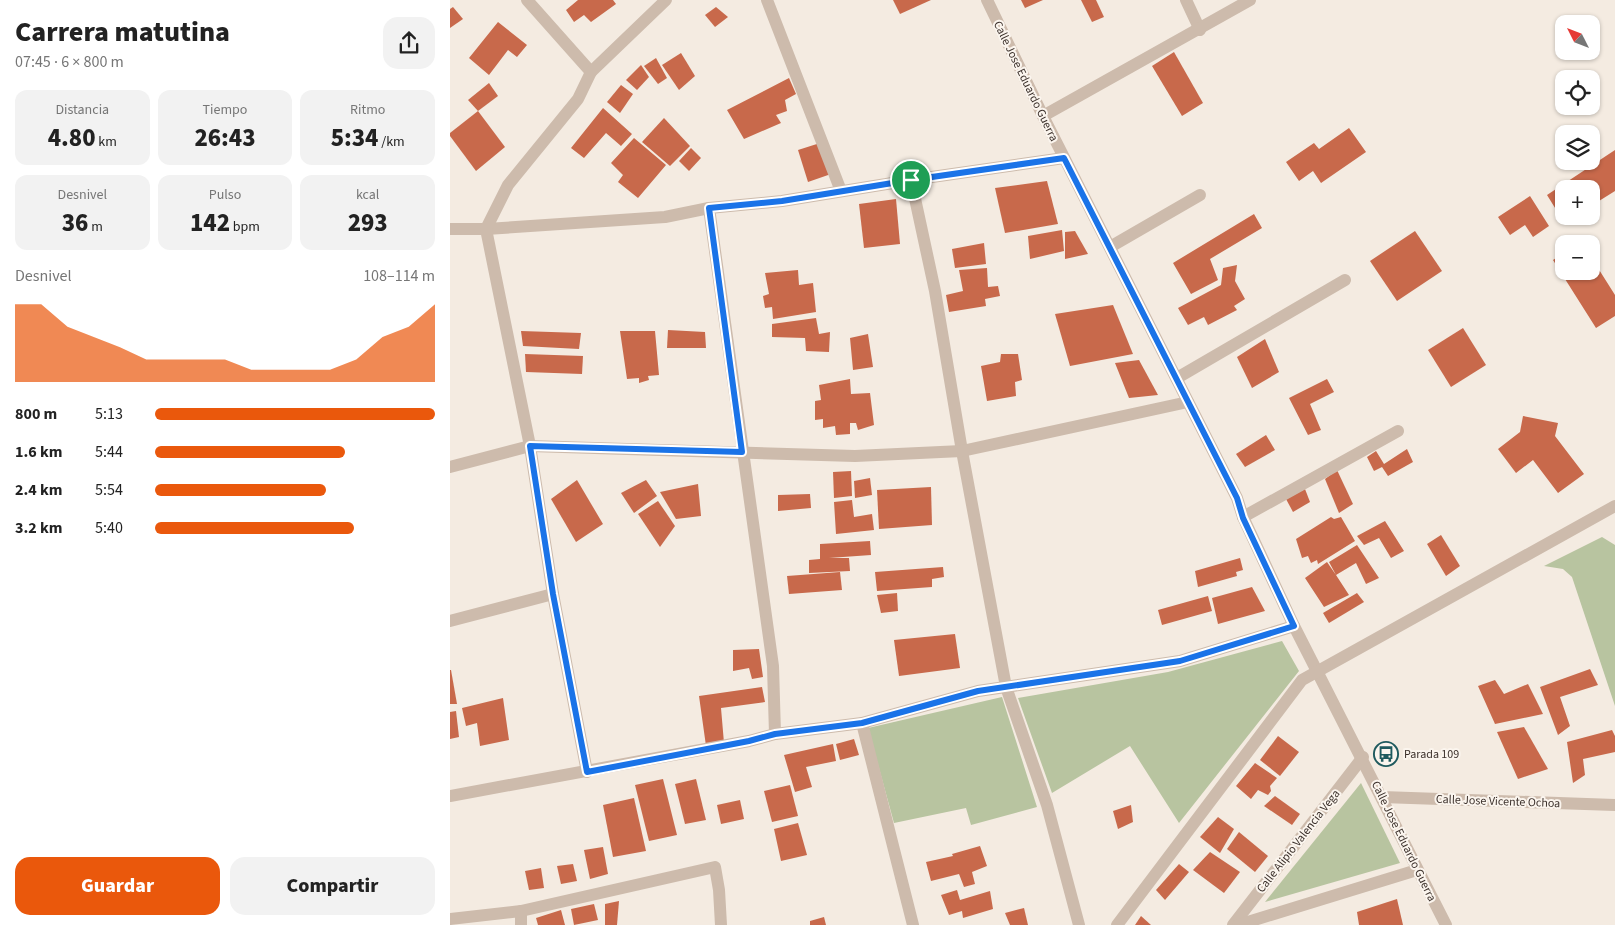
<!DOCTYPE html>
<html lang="es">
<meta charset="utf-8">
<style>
:root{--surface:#fff;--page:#f2f2f2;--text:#222;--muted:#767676;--accent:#ea580c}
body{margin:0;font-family:"Source Sans 3",sans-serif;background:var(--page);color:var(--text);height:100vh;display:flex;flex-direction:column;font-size:19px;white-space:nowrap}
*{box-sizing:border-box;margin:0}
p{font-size:16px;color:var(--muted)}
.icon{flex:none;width:28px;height:28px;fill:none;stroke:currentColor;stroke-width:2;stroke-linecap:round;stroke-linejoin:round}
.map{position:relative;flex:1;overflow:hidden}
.side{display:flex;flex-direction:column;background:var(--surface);width:450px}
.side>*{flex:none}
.needle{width:32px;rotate:312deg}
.fabs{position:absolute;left:1105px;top:15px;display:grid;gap:10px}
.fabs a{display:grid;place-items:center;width:45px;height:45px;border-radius:10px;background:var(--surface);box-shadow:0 1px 4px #0004;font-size:25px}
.pin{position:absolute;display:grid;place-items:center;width:42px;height:42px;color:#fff;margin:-21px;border:2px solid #fff;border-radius:50%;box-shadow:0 1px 5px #0007}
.round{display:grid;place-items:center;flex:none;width:52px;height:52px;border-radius:15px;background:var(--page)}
.head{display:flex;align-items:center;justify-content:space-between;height:85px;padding:0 15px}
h1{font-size:28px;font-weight:800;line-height:38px}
.metrics{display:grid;grid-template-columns:repeat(3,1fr);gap:8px;height:85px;padding:5px 15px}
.metrics div{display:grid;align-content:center;border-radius:12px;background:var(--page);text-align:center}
.metrics b{font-size:25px;font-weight:800}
.metrics small{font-size:14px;font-weight:400}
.metrics p{font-size:14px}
.chart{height:140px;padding:10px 15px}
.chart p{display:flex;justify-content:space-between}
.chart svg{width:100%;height:90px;margin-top:5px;fill:var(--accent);opacity:.7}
.cta{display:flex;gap:10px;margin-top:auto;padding:10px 15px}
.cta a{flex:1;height:58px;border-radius:15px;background:var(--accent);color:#fff;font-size:20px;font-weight:800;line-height:58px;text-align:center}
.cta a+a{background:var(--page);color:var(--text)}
ul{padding:0 15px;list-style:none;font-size:16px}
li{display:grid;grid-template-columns:80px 60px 1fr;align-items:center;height:38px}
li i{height:12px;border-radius:6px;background:var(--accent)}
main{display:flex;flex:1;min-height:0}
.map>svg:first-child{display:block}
.green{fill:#b8c4a0}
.building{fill:#c8694b}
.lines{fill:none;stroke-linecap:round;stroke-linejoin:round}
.minor{stroke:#cdbbac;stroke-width:12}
.route-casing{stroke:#fff;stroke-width:10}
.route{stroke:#1a73e8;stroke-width:6}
.labels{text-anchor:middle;stroke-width:4;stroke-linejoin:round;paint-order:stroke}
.street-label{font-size:12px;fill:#3b302b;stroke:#fbf5ee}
.poi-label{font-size:12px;fill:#3b302b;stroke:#fbf5ee;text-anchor:start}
</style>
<main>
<section class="side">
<div class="head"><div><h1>Carrera matutina</h1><p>07:45 · 6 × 800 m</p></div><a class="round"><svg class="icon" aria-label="share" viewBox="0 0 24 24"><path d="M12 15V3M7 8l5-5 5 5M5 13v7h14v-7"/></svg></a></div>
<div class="metrics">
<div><p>Distancia</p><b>4.80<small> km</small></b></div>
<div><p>Tiempo</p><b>26:43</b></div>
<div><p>Ritmo</p><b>5:34<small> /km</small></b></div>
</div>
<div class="metrics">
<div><p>Desnivel</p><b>36<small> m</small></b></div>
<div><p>Pulso</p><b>142<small> bpm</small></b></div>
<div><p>kcal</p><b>293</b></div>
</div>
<div class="chart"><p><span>Desnivel</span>108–114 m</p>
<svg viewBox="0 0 160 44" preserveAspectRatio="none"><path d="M0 44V6L10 6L20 17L30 22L40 27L50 33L60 33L70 33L80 33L90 38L100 38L110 38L120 38L130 33L140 22L150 17L160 6V44z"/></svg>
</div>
<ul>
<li><b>800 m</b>5:13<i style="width:100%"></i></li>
<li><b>1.6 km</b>5:44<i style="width:68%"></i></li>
<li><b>2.4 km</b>5:54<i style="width:61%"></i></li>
<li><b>3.2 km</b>5:40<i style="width:71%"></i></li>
</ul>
<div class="cta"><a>Guardar</a><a>Compartir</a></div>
</section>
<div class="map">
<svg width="1165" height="925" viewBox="0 0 1165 925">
<rect width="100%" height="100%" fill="#f4ebe1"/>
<!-- green -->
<g class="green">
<polygon points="1152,537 1165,545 1165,706 1122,577 1113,569 1094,566"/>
<polygon points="832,641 849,671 729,823 680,746 602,793 568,698 718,672"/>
<polygon points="552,697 587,807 521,825 516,808 444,823 418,728"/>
<polygon points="911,783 950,863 815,902"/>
</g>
<!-- building -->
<g class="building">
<polygon points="128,0 163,0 166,4 141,22 134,15 124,22 116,10"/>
<polygon points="443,0 481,0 450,14"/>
<polygon points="571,0 593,0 575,8"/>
<polygon points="631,0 646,0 654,17 642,22"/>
<polygon points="3,7 13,19 0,28 0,9"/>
<polygon points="266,7 278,17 265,27 255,15"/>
<polygon points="48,22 77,45 67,57 58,50 39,75 19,58"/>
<polygon points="724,52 753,103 732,116 702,66"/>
<polygon points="231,53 245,76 229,90 212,65"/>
<polygon points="206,58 217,78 208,84 194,66"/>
<polygon points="191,65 199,77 187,90 176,80"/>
<polygon points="339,78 346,94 335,100 337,111 326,115 331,123 294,139 277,110"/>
<polygon points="39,83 48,96 28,111 18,100"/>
<polygon points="171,85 183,94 170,113 157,102"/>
<polygon points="153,108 182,134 171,146 156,133 134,158 121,148"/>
<polygon points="28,111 55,147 26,171 0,136 0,133"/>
<polygon points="214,118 240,146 220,166 192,142"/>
<polygon points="899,128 916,152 871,183 863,171 849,181 836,162 864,143 869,149"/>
<polygon points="184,138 216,165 188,198 168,182 173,175 161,163"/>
<polygon points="370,143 381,174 358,182 348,150"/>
<polygon points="241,148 251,158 239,171 229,161"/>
<polygon points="1165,150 1165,191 1141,206 1141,189 1114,189 1114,216 1126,216 1115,224 1097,195"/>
<polygon points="597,181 608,224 555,233 545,188"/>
<polygon points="1080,196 1099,226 1083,237 1075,225 1060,235 1048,217"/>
<polygon points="446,199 450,244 414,248 409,204"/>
<polygon points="804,214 812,228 760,259 768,280 741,294 723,263"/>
<polygon points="612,230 614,251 580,259 578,236"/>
<polygon points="625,231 638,254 615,259 615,232"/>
<polygon points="965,231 992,271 947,301 920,261"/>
<polygon points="534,243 536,264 505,268 502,249"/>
<polygon points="1114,253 1114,271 1141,271 1141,257 1165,295 1165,316 1146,328 1103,260"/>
<polygon points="787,265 785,281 795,299 784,306 787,310 758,325 754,317 738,325 728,308 771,285 773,268"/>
<polygon points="537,268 538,287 548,286 550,296 535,299 536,306 499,312 496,295 513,291 509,270"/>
<polygon points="348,270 349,285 363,283 366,312 323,319 322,307 315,308 313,296 319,294 315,273"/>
<polygon points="663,305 683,354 620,366 605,314"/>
<polygon points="366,318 369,334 380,332 379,352 356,351 355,338 322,337 322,324"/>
<polygon points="1013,328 1036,365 1001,387 978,350"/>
<polygon points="218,330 255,332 256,348 217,348"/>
<polygon points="71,331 131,333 129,349 73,346"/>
<polygon points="170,331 205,331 209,375 198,376 199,380 189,383 189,378 177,379"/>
<polygon points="418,334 423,367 403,370 400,338"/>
<polygon points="815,339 829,372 802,388 787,357"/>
<polygon points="75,354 133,356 132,374 76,372"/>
<polygon points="551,354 568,354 572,380 565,382 566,396 537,401 531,366 550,362"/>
<polygon points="689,360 708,395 679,398 665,363"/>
<polygon points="400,379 401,394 420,393 424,425 408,430 406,423 400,423 400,434 386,435 385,426 373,428 373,419 365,420 365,401 371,400 369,385"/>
<polygon points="877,379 884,392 860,404 871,430 858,435 839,398"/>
<polygon points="1073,416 1108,423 1105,436 1134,474 1108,493 1083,460 1066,473 1048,449 1070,432"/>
<polygon points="816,435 825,450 795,467 786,454"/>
<polygon points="957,449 963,462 938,476 932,467 924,471 917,457 926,451 934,464"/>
<polygon points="887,470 903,504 889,513 875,479"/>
<polygon points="401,471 402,496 384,498 383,472"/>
<polygon points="420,478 422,495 405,498 404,481"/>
<polygon points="127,480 153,524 126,542 101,499"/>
<polygon points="196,480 207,496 184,513 171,493"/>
<polygon points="248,484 251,516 226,519 210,492"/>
<polygon points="481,487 482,525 429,529 427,490"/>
<polygon points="855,489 860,502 843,512 836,499"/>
<polygon points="360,494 361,508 328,511 328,495"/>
<polygon points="402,500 404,517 422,514 424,530 386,534 384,502"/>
<polygon points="208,501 225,526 210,547 188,514"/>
<polygon points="881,517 884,519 891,517 905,541 868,564 867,560 861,563 858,556 852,558 846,539"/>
<polygon points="935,521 954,551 941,558 929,538 914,545 907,536"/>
<polygon points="991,535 1010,566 996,576 977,544"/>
<polygon points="420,541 421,555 379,558 399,558 400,571 359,573 359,560 370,559 370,544"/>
<polygon points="907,545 929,578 916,584 906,563 886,575 899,595 874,607 855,578 877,562 886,575 879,562"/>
<polygon points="790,558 793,570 786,572 787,576 748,587 745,571"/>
<polygon points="493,567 494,577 482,579 482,587 427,591 425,572"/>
<polygon points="390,572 392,590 339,594 337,576"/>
<polygon points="802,587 815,611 768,624 762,598"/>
<polygon points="447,593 448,611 431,613 427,595"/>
<polygon points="907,593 914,602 879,623 873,613"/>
<polygon points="758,596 762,611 712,625 708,610"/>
<polygon points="505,634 510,668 449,676 444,640"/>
<polygon points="309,649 313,677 302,679 299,668 283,671 283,650"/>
<polygon points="1140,669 1148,685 1110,697 1120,726 1108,735 1090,687"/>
<polygon points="0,670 1,670 7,704 0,704"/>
<polygon points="1045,680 1054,694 1078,684 1093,714 1045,724 1028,686"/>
<polygon points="312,687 315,702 271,708 274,743 256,746 249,696"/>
<polygon points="53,698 59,740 30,746 27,723 16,726 12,708"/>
<polygon points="6,711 9,737 0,739 0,712"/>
<polygon points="1074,727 1098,769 1068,779 1047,732"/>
<polygon points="1162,730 1165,736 1165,752 1133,759 1135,775 1123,783 1117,742"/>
<polygon points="828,736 849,752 830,776 810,760"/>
<polygon points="404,739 409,755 390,760 386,744"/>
<polygon points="383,744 386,761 356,767 362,787 345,792 334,755"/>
<polygon points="805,763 827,778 820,786 821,791 818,795 808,790 801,799 786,786"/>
<polygon points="213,779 227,835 199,841 185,785"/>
<polygon points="246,779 256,820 235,824 225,784"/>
<polygon points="340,785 348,816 322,822 314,791"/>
<polygon points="825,796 850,814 842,825 814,806"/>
<polygon points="184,798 196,851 163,857 153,805"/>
<polygon points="290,800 294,819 271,824 267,805"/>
<polygon points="681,805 683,822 668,829 663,811"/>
<polygon points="768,817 784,829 770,853 750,837"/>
<polygon points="348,823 357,855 331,861 324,829"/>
<polygon points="789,832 818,856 805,872 777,849"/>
<polygon points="530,846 537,866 522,872 525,884 514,887 509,874 481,881 476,862 503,856 502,854"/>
<polygon points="153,847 158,874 140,879 134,850"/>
<polygon points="760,852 790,872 774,893 743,870"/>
<polygon points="123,864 127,881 111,884 107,866"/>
<polygon points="729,864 739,872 715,900 706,890"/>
<polygon points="91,868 94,888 79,890 75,871"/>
<polygon points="507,890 510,900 540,891 543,909 513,918 512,911 499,915 491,895"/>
<polygon points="947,899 953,925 909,925 907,912"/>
<polygon points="169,901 167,925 155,925 155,904"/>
<polygon points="144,904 148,920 124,925 121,909"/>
<polygon points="574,908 578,925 560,925 555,913"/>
<polygon points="111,910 115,925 88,925 86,918"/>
<polygon points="691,916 701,925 685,925"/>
<polygon points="374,917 376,925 360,925 360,921"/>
</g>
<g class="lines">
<!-- minor -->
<g class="minor">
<polyline points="77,0 141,72"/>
<polyline points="317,0 391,191"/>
<polyline points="537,0 593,116 787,498 793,517 844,626 996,925"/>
<polyline points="736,0 750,30"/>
<polyline points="593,116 800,0"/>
<polyline points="461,180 485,291 512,451 556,687 597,805 629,925"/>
<polyline points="259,208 323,666 325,734"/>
<polyline points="0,229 36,229 215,217 259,208 332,201 461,180 614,158"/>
<polyline points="660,247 750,195"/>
<polyline points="727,378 895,280"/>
<polyline points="0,467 80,446 405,456 512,451 738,402"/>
<polyline points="793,517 948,431"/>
<polyline points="0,621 103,594"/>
<polyline points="412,723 463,925"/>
<polyline points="137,772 103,594 80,446 36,229 58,185 128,99 141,72 216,0"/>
<polyline points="0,796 299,741 325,734 412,723 528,691 730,661 844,626"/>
<polyline points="932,797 1165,805"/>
<polyline points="71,911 71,925"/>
<polyline points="0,919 71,911 265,867 269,890 271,925"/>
<polyline points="667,925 852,680 1165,506"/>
<polyline points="783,925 913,757"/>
<polyline points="788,925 967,870"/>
</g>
</g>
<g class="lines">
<defs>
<polygon id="route" points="614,158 787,498 793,518 844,626 730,661 528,691 412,723 325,734 299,741 137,772 103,594 80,446 292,452 259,208 332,201 461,180"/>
</defs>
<!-- route casing -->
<use href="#route" class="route-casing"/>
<!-- route -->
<use href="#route" class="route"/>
</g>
<!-- icons -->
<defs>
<symbol id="bus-ring" viewBox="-11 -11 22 22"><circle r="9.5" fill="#fbf5ee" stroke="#1f5a5e" stroke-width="1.5"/><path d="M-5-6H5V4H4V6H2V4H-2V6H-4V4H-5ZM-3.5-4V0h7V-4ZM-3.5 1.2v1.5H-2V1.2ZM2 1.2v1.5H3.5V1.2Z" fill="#1f5a5e"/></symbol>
</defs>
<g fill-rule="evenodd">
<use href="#bus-ring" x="922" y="740" width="28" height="28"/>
</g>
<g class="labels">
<!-- street labels -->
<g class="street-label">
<text transform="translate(576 81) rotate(64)" y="4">Calle Jose Eduardo Guerra</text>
<text transform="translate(1048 801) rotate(2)" y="4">Calle Jose Vicente Ochoa</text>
<text transform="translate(848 841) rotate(-52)" y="4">Calle Alipio Valencia Vega</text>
<text transform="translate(954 841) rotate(64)" y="4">Calle Jose Eduardo Guerra</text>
</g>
<!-- poi labels -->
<g class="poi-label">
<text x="954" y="758">Parada 109</text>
</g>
</g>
</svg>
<div class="fabs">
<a><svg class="needle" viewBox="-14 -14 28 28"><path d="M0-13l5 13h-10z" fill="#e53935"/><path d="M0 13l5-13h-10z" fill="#767676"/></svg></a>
<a><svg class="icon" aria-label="locate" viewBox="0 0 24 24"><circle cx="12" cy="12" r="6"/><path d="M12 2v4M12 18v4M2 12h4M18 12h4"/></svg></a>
<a><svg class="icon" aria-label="layers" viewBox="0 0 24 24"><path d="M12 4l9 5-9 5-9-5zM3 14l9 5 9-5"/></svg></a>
<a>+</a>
<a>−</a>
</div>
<div class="pin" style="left:461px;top:180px;background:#1e9e55"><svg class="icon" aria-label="arrive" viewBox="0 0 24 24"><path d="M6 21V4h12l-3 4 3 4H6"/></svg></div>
</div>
</main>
